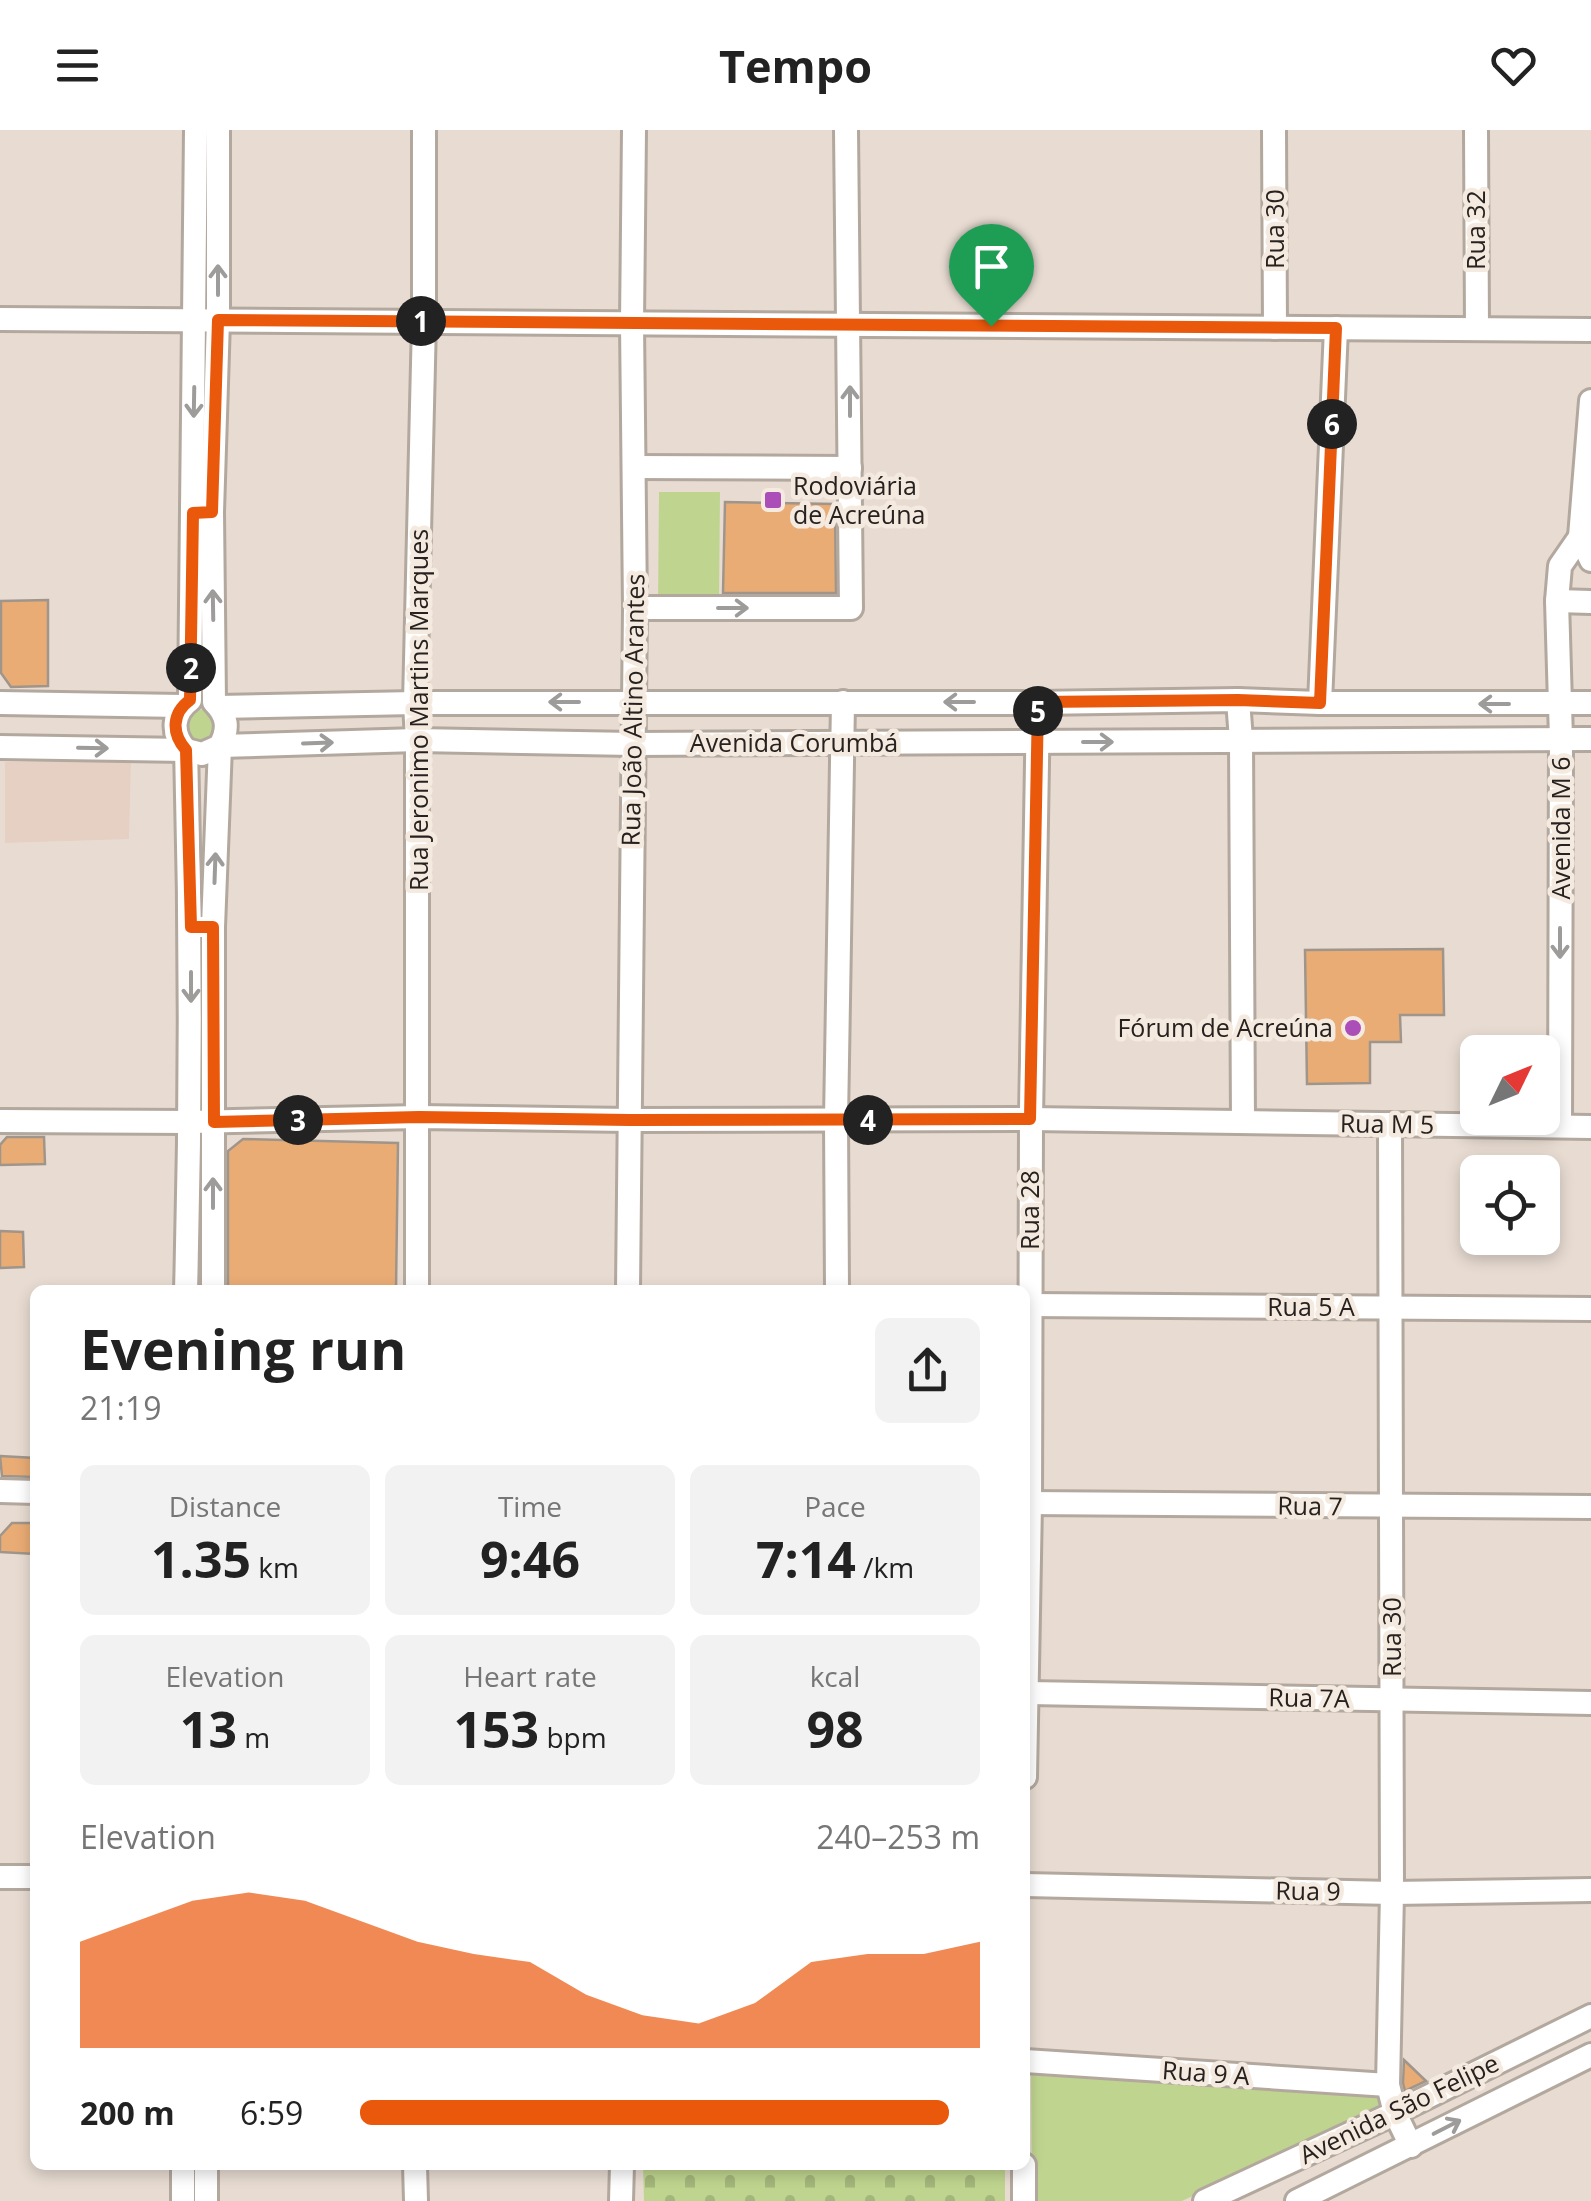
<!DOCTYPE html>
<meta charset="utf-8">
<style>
:root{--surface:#fff;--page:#f2f2f2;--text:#222;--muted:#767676;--accent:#ea580c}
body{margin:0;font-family:"Open Sans",sans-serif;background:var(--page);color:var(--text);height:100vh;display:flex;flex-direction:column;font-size:38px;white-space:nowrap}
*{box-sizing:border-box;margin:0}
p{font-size:32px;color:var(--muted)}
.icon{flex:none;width:55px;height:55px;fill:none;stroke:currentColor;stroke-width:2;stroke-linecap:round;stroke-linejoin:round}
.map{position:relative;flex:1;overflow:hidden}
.panel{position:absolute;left:30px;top:1155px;width:1000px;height:885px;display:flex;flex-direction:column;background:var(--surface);border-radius:15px;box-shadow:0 5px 15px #0003}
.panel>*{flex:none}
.needle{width:65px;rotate:47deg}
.buttons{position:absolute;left:1460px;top:905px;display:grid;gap:20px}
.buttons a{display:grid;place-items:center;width:100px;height:100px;border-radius:15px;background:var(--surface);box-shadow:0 5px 15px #0003;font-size:50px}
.pin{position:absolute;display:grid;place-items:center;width:85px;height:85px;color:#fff;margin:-102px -42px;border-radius:50% 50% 50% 0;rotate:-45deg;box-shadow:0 0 10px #0007}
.pin .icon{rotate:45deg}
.km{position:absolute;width:50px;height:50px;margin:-25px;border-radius:50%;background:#222;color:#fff;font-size:28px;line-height:50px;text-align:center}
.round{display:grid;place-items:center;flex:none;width:105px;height:105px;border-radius:15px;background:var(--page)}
.overview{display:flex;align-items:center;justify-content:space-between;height:170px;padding:0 50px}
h1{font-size:55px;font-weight:700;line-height:75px}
.metrics{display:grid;grid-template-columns:repeat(3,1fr);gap:15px;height:170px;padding:10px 50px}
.metrics div{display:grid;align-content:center;border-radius:15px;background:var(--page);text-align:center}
.metrics b{font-size:50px;font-weight:700}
.metrics small{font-size:28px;font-weight:400}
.metrics p{font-size:28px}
.chart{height:280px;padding:20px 50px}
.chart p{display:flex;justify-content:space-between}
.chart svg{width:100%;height:180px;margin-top:10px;fill:var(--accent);opacity:.7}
ul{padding:0 50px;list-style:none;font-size:32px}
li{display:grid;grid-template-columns:160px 120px 1fr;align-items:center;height:75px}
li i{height:25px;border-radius:12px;background:var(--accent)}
header{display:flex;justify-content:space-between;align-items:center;height:130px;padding:0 50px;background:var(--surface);font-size:45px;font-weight:700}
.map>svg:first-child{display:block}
.education{fill:#e6d0c3}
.cemetery{fill:url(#cemetery-stones)}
.green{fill:#bfd58f}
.building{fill:#eaac75;stroke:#a0958b;stroke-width:2.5}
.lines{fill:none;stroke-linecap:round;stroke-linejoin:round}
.minor-casing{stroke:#b3a89e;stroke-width:28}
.minor{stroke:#fff;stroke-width:22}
.oneway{stroke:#9e9c9a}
.route-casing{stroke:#fff;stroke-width:20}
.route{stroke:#ea580c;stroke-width:12}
.poi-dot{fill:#ab4eb7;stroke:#f5eae0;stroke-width:4}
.labels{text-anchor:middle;stroke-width:9;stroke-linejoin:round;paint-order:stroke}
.street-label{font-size:25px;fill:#27221f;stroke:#f5eae0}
.poi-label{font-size:25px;fill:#27221f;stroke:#f5eae0;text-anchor:start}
</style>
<header><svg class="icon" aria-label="menu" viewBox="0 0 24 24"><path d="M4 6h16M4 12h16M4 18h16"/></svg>Tempo<svg class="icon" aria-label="heart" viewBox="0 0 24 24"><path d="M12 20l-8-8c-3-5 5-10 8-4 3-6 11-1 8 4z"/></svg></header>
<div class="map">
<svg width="1591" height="2071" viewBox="0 0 1591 2071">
<defs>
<pattern id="cemetery-stones" width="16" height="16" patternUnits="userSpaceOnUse" patternTransform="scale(2.5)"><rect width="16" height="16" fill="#bfd58f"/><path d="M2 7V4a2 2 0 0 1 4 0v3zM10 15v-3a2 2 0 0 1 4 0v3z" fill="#a4b77b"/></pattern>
</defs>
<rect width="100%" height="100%" fill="#e8dcd2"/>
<!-- education -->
<polygon class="education" points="131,631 129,709 5,713 5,632"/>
<!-- cemetery -->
<polygon class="cemetery" points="643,2035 1005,2035 1005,2071 644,2071"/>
<!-- green -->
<g class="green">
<polygon points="659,362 720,362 719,476 658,476"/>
<path d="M205 579 211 583 218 595 209 613 196 614C185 599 183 581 205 579Z"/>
<polygon points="1031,1938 1379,1960 1383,1978 1182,2071 1032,2071"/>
</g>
<!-- building -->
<g class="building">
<polygon points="725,372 835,374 836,463 723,463"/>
<polygon points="48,470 48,556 11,557 1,543 1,471"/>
<polygon points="1443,819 1444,885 1400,885 1401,912 1370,912 1370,953 1307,954 1305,820"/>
<polygon points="7,1007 44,1007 45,1034 0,1035 0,1015"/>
<polygon points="243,1009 398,1013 396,1160 228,1160 228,1021"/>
<polygon points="0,1101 23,1102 24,1137 0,1138"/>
<polygon points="0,1326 35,1328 35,1347 2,1346"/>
<polygon points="12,1393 35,1393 35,1424 0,1422 0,1406"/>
<polygon points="1404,1930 1426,1951 1405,1961 1403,1953"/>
</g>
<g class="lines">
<defs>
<g id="minor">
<polyline points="1274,0 1275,198"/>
<polyline points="1476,0 1477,199"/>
<polyline points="0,189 1591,200"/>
<polyline points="1591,271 1580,407 1591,430"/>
<polyline points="634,337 850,338"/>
<polyline points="1557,471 1591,472"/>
<polyline points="635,478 851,478 846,0"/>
<polyline points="1238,570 1241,610 1243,992"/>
<polyline points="0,573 182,576"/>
<polyline points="1320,573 1336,198"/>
<polyline points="219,577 415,573 1038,573 1238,570 1320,573 1591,573"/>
<polyline points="0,617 186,620 202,624 220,616 417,610 633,614 1591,609"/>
<polyline points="0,991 190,992 419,987 629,990 1031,989 1591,997"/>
<polyline points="1390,994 1392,1763 1388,1955 1395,1983 1411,2016"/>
<polyline points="1560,996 1561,609 1557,471 1560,436 1580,407"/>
<path d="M186 1160C191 980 191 800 186 620 171 604 172 583 190 570L196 0"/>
<path d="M213 1160V797L220 616C229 599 228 586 214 572L212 382 218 190V0"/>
<polyline points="417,1160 417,610 415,573 424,191 424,0"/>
<polyline points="628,1160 635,478 632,193 634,0"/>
<polyline points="837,1160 836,990 843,572"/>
<polyline points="1030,1175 1591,1179"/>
<polyline points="0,1361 35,1362"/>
<polyline points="1025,1373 1591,1377"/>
<polyline points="1028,1563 1591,1573"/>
<polyline points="1025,1647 1030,1373 1031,989 1038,573"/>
<polyline points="0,1747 35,1747"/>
<polyline points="1025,1755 1392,1763 1591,1760"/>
<polyline points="1025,1931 1388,1955"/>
<polyline points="415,2035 416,2071"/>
<polyline points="1024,2035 1024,2071"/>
<polyline points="183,2071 183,2035"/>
<polyline points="206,2071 206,2035"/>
<polyline points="621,2071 622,2035"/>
<polyline points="1205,2071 1395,1983 1591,1886"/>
<polyline points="1297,2071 1591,1925"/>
</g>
</defs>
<!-- minor casing -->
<use href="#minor" class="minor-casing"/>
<!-- minor -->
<use href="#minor" class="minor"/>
</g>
<!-- one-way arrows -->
<defs><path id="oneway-shaft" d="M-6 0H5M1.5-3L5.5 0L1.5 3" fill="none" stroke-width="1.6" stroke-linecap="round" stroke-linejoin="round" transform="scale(2.5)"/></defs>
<g class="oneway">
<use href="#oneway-shaft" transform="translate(218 150) rotate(-90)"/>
<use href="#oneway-shaft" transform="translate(850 271) rotate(-90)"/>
<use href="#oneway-shaft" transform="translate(194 272) rotate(91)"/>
<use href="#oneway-shaft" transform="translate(213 475) rotate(-91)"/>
<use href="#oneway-shaft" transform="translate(733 478)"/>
<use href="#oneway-shaft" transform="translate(564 572) rotate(180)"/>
<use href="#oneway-shaft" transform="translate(959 572) rotate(-180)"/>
<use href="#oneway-shaft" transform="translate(1494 574) rotate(-180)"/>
<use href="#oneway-shaft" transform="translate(1098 612)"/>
<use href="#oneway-shaft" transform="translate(318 613) rotate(-2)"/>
<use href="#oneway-shaft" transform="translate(93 618) rotate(1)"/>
<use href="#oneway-shaft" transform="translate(215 738) rotate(-88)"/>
<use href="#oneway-shaft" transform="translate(1560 813) rotate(90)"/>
<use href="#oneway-shaft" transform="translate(191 857) rotate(90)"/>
<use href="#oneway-shaft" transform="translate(213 1063) rotate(-90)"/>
<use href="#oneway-shaft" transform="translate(1447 1997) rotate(-27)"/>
</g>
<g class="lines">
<defs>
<path id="route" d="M218 190 1336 198 1320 573 1238 570 1038 572 1030 989 630 990 419 987 214 992 213 797H191L186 620C171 603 172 583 190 570L193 383 212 382Z"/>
</defs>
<!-- route casing -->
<use href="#route" class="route-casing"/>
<!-- route -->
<use href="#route" class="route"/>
</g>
<!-- markers -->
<g class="poi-dot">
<rect x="763" y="360" width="20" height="20" rx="5"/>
<circle cx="1353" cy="898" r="10"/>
</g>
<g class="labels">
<!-- street labels -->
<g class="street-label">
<text transform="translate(1275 99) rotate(-90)" y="9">Rua 30</text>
<text transform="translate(1476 100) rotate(-90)" y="9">Rua 32</text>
<text transform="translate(419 580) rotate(-90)" y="9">Rua Jeronimo Martins Marques</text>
<text transform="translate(633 580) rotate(-89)" y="9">Rua João Altino Arantes</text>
<text x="794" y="622">Avenida Corumbá</text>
<text transform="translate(1561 698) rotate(-90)" y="9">Avenida M 6</text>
<text transform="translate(1387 994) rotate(1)" y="9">Rua M 5</text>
<text transform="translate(1030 1080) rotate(-90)" y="9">Rua 28</text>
<text x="1311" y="1186">Rua 5 A</text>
<text transform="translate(1310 1376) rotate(1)" y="9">Rua 7</text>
<text transform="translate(1392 1507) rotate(-90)" y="9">Rua 30</text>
<text transform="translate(1309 1568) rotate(1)" y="9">Rua 7A</text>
<text transform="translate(1308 1761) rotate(1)" y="9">Rua 9</text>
<text transform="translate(1206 1943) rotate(4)" y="9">Rua 9 A</text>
<text transform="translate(1399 1979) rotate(-26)" y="9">Avenida São Felipe</text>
</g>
<!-- poi labels -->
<g class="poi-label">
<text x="793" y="365">Rodoviária<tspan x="793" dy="29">de Acreúna</tspan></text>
<text x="1333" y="907" text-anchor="end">Fórum de Acreúna</text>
</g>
</g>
</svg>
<div class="buttons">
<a><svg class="needle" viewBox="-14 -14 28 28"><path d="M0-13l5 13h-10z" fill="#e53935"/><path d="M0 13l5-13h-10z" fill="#767676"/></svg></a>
<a><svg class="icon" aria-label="locate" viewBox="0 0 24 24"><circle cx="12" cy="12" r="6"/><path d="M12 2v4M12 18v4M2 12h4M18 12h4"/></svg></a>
</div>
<div class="pin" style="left:991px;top:196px;background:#1e9e55"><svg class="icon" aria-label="arrive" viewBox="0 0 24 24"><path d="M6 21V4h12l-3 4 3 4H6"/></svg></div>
<b class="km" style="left:421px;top:191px">1</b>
<b class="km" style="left:191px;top:538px">2</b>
<b class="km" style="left:298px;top:990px">3</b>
<b class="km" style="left:868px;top:990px">4</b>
<b class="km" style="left:1038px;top:581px">5</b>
<b class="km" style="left:1332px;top:294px">6</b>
<section class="panel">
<div class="overview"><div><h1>Evening run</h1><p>21:19</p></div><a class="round"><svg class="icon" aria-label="share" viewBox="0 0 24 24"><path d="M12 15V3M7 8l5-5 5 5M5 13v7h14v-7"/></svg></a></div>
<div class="metrics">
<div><p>Distance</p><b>1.35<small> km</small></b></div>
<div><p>Time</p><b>9:46</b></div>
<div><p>Pace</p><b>7:14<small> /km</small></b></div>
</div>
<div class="metrics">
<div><p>Elevation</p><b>13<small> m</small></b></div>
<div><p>Heart rate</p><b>153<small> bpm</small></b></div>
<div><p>kcal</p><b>98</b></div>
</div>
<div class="chart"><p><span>Elevation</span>240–253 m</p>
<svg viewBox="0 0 160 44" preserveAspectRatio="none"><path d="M0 44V18L10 13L20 8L30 6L40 8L50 13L60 18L70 21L80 23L90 31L100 36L110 38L120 33L130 23L140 21L150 21L160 18V44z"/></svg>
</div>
<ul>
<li><b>200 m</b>6:59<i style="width:95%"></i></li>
</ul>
</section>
</div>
